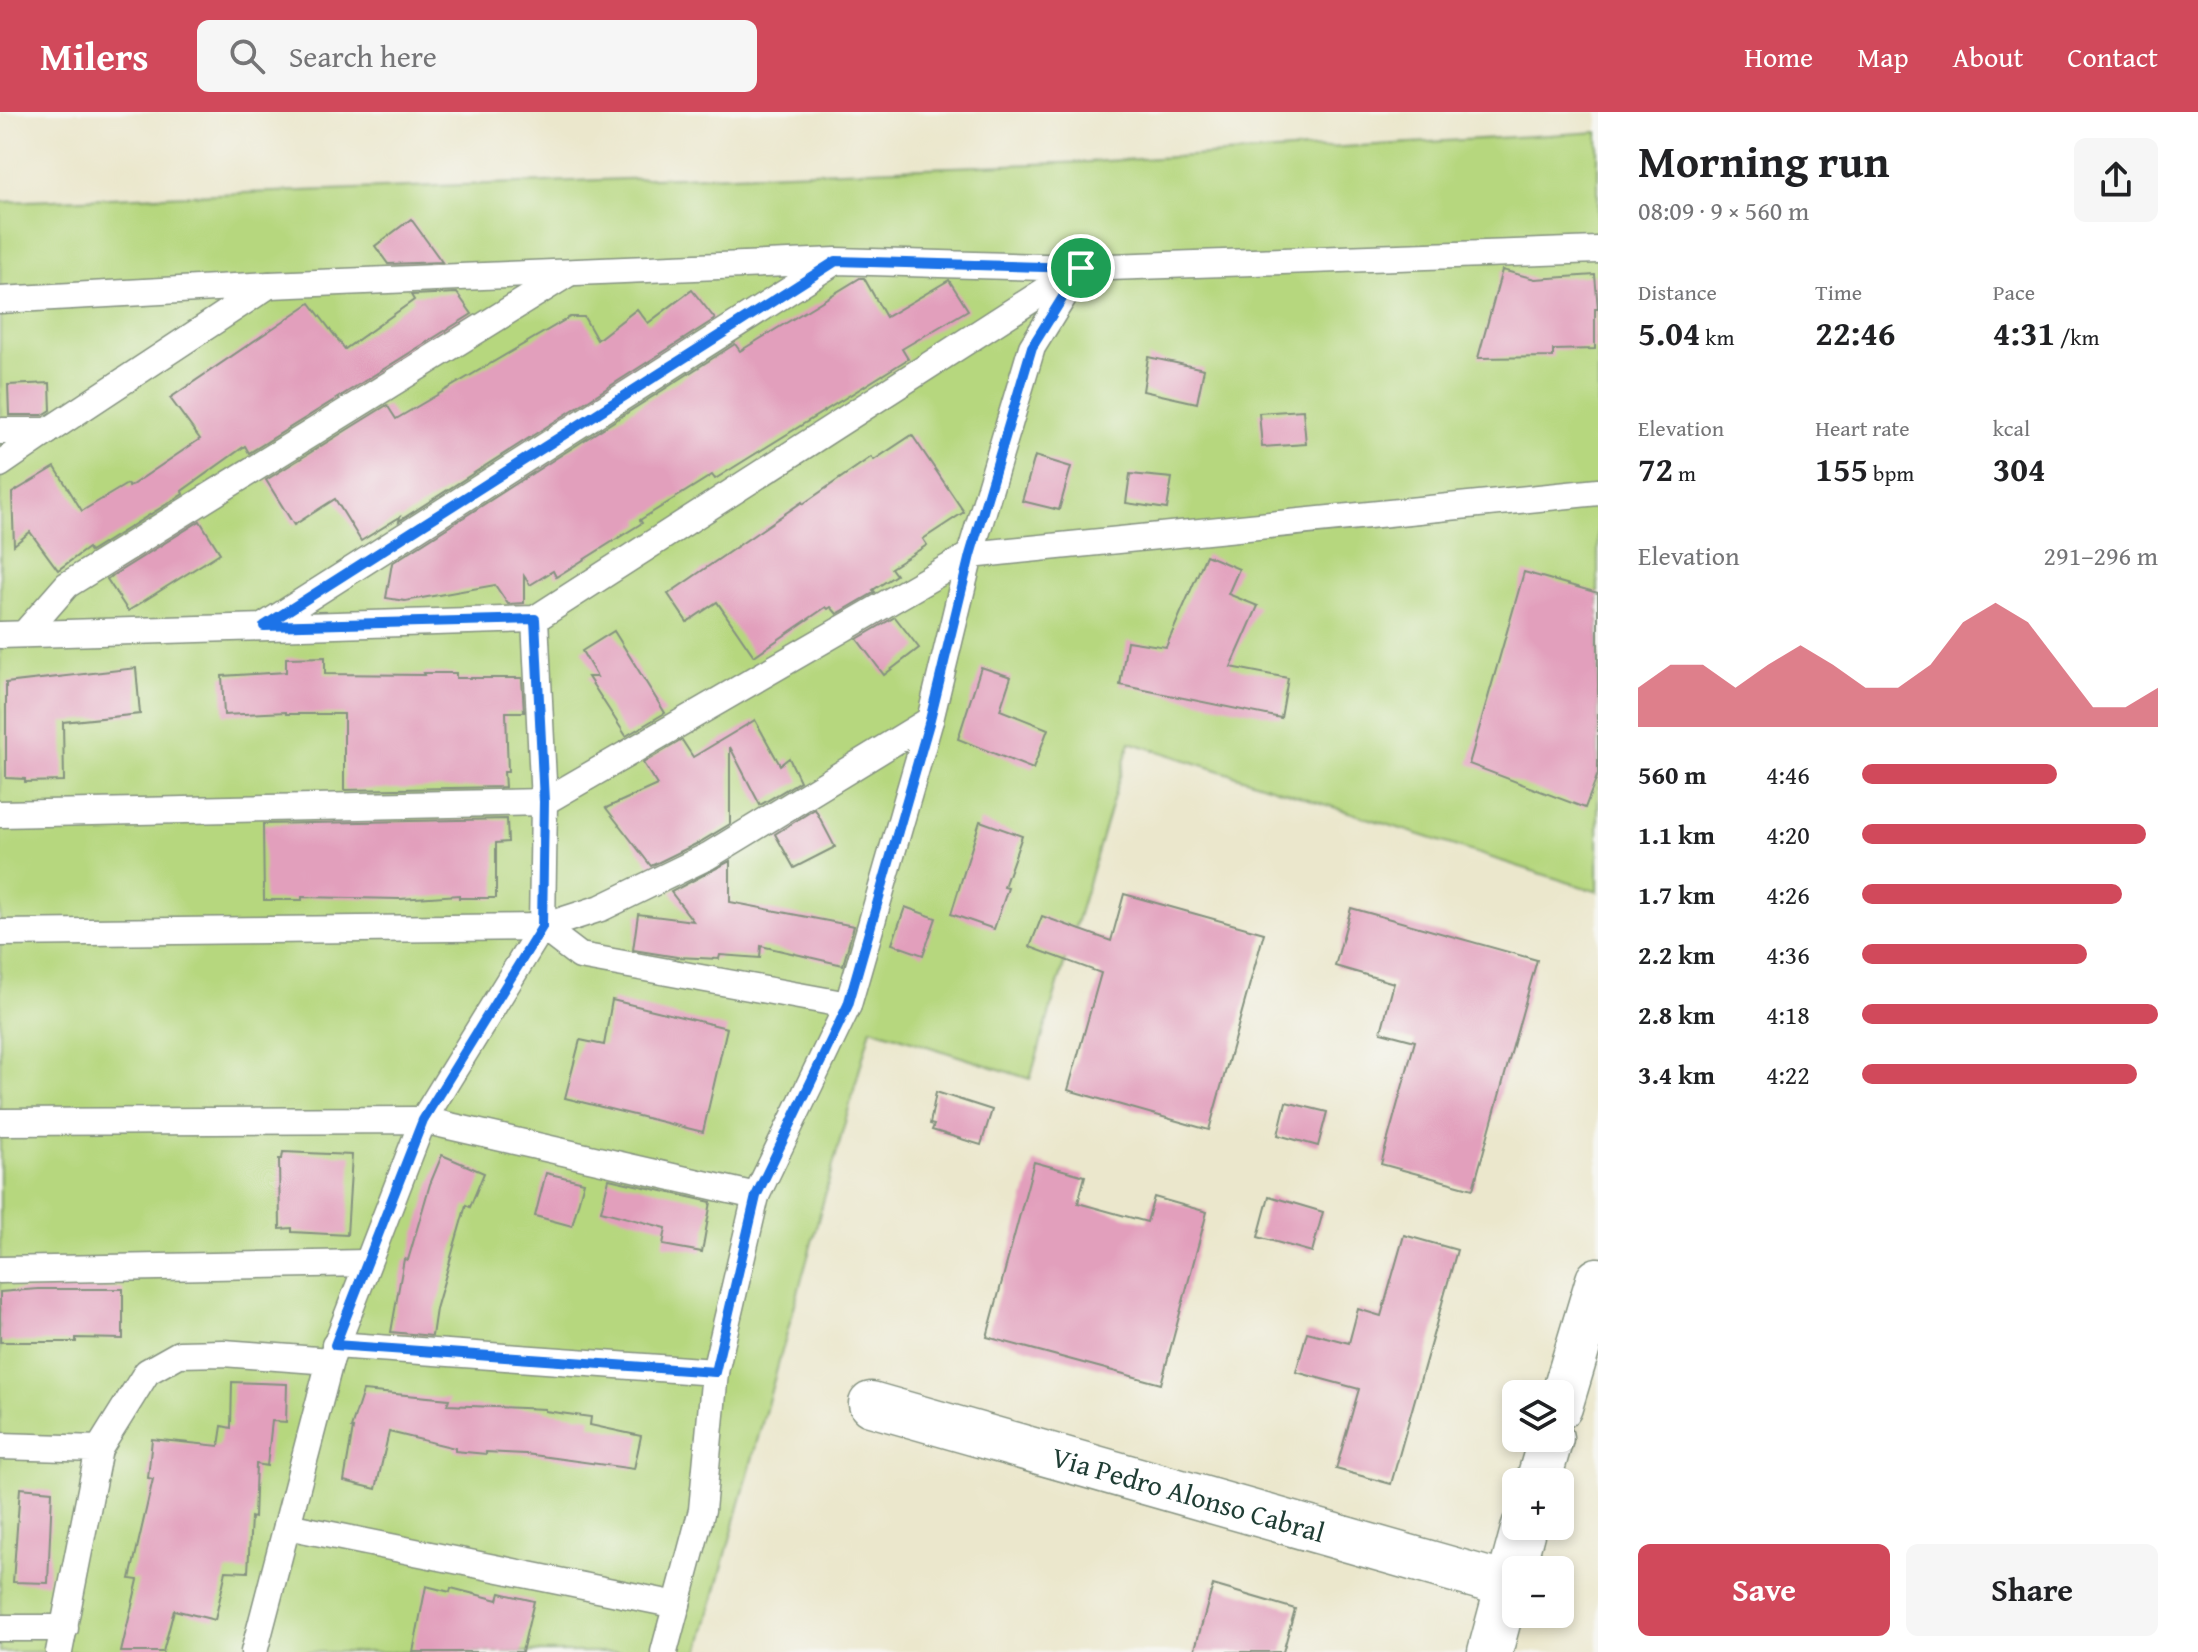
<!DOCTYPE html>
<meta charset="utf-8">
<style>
:root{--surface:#fff;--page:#f6f6f6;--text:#202124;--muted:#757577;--accent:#d1495b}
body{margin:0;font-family:"Gentium Book Plus",serif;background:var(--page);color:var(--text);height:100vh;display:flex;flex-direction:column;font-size:30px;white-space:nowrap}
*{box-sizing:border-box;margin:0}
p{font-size:26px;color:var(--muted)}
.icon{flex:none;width:44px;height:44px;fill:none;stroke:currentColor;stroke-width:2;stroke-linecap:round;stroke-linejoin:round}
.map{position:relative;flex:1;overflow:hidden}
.details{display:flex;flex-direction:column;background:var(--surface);width:600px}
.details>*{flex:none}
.controls{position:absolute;left:1502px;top:1268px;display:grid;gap:16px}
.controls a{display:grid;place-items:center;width:72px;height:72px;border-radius:12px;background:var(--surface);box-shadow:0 4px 12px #0003;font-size:40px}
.pin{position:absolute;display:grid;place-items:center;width:68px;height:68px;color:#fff;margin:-34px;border:4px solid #fff;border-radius:50%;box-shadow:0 2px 8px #0007}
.round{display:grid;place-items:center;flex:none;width:84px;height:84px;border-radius:12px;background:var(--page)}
.head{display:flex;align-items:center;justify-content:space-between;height:136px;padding:0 40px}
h1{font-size:44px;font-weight:700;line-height:60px}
.figures{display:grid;grid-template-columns:repeat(3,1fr);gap:12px;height:136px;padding:8px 40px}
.figures div{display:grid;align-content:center}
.figures b{font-size:34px;font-weight:700}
.figures small{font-size:22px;font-weight:400}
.figures p{font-size:22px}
.chart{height:224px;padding:16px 40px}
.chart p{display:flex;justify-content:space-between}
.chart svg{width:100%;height:144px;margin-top:8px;fill:var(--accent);opacity:.7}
.cta{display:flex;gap:16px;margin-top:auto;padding:16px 40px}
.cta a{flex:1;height:92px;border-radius:12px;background:var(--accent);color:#fff;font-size:32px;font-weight:700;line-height:92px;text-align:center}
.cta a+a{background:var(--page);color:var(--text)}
ul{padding:0 40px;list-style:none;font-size:26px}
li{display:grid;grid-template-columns:128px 96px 1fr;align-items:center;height:60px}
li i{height:20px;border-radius:10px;background:var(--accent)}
header{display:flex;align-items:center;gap:48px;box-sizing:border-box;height:112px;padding:0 40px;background:var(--accent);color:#fff}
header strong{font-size:38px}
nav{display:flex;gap:44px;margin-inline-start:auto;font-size:28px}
.search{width:560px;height:72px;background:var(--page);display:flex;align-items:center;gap:20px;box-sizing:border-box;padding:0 28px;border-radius:12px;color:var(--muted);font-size:30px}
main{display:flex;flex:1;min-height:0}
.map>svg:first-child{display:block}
.green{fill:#b6d77e;stroke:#6a8a59;stroke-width:2}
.building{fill:#e29fbc}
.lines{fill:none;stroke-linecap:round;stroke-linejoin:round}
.service-casing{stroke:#859280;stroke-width:29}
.minor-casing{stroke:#859280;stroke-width:47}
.service{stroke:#fff;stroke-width:26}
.minor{stroke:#fff;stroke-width:44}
.route-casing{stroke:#fff;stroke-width:16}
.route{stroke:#1a73e8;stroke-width:10}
.labels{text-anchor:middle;stroke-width:6;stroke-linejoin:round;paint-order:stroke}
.street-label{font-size:28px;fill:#1f3d34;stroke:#f6f6f2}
</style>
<header>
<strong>Milers</strong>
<div class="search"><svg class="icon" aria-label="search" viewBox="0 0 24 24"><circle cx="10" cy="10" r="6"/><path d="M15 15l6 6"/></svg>Search here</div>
<nav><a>Home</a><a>Map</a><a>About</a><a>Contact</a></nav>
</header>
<main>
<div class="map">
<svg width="1598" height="1540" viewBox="0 0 1598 1540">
<rect width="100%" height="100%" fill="#f6f6f2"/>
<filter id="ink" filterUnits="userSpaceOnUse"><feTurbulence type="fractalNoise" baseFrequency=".0125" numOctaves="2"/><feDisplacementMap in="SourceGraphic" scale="16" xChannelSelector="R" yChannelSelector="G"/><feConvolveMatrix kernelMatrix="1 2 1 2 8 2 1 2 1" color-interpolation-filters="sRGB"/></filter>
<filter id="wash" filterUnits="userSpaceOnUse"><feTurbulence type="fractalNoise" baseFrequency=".006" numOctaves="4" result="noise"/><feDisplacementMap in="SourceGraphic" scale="32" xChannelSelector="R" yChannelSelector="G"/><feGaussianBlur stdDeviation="1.8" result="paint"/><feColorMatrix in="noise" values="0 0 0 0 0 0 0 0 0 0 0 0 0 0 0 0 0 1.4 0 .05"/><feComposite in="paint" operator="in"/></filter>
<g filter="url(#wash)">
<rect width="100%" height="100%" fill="#ebe7cc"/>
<!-- green -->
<polygon class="green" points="1598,20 1598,780 1130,630 1030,967 871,916 699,1540 0,1540 0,90 1088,50"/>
<g id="blocks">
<!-- building -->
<g class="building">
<polygon points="411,107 442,150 388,152 375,134"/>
<polygon points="1502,158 1535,167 1595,163 1598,197 1595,197 1595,237 1553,238 1553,245 1478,246"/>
<polygon points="860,166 864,166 886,205 949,168 968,198 902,237 908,247 715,367 712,363 640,408 642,411 556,465 553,459 530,473 524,464 524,491 508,492 495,473 405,489 386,486 392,451 735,232 740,239"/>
<polygon points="692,178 715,207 399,409 400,405 361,429 335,387 294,413 266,368 387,293 396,307 570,205 584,205 597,228 637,197 648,211"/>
<polygon points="457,181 472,202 249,341 245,334 182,379 183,382 90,440 88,436 58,458 30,420 14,433 12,381 55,355 82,399 127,372 129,375 200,327 170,286 310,191 345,237 414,188 411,183"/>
<polygon points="1148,245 1204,257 1197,291 1143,279"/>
<polygon points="50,271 51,298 43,303 9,303 8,273"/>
<polygon points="1303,298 1306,332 1262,335 1259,301"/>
<polygon points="912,323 964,400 923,427 927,433 891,456 896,463 873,478 875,480 837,502 831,495 828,497 826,495 754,544 717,490 687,510 668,482 802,390 803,392 871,345 874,348"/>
<polygon points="1035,344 1071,355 1059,398 1022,389"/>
<polygon points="1130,362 1172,366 1167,397 1126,391"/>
<polygon points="200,409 220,441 128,499 107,467"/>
<polygon points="1206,443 1239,457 1228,482 1258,494 1231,555 1288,566 1281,606 1120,573 1127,529 1166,535"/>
<polygon points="1524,460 1598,481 1598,662 1585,696 1469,652"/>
<polygon points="895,505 919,536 884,563 857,527"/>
<polygon points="614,519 665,601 626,624 588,565 597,565 582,539"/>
<polygon points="325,545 325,562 424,563 423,561 456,561 456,566 522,566 524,600 506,600 508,660 504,660 505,675 344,678 344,602 286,602 286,600 224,603 222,564 286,560 286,546"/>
<polygon points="981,555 1011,565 1000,598 1048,617 1033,657 958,627"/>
<polygon points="136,556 140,602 63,610 64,669 25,670 25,667 6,666 6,571"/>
<polygon points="755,608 780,653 789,646 800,669 760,693 730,635 730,712 700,730 651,754 606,696 657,673 643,651 682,628 693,645"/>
<polygon points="815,697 835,735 794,756 775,722"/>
<polygon points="507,707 508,730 496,731 496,786 459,786 459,783 400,787 302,785 302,788 264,788 263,712"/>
<polygon points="980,709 1022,724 1004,775 1008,776 994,817 951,802"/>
<polygon points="730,749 730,790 854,814 843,853 761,834 760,846 720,843 719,847 677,845 633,838 638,802 693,809 671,780"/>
<polygon points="1124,782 1264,821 1209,1018 1068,978 1101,861 1030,835 1042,804 1111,829"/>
<polygon points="905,795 936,806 923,843 892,832"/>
<polygon points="1351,796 1537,848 1473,1077 1381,1052 1415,929 1381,920 1394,871 1335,854"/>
<polygon points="612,888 727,916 703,1020 565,986 580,928 604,933"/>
<polygon points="936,980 992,998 981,1033 932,1018 934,1013 930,1012"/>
<polygon points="1286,990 1327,1000 1318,1034 1278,1023"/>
<polygon points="283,1040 352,1043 347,1123 292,1120 292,1116 280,1117 279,1047 282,1047"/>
<polygon points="442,1043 484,1061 470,1095 466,1093 436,1197 432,1224 391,1220 404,1147 408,1148 430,1072"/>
<polygon points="1034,1050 1085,1064 1078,1091 1147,1110 1154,1085 1207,1100 1161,1272 987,1225"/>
<polygon points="546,1061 584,1070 572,1114 535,1104"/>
<polygon points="609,1067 711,1090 702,1140 663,1133 666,1116 601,1099"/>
<polygon points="1269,1084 1323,1100 1312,1140 1258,1125"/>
<polygon points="1404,1123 1457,1138 1391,1372 1336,1357 1359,1277 1296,1260 1307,1220 1349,1231 1358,1197 1381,1204"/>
<polygon points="38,1177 123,1177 123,1227 76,1226 76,1230 0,1230 0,1180"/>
<polygon points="232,1270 287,1272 286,1310 272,1309 267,1354 256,1352 254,1406 251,1405 248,1460 226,1459 215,1508 174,1498 163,1540 121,1540 138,1468 130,1467 153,1367 148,1366 152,1327 219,1334 222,1314 231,1316"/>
<polygon points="363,1279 449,1287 447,1293 545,1297 545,1299 591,1305 590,1313 641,1324 634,1357 526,1342 486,1340 486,1342 455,1339 455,1336 389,1320 376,1377 344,1369 353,1316 351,1316"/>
<polygon points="20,1376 52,1379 48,1471 13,1470"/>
<polygon points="1213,1473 1295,1497 1283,1540 1194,1540"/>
<polygon points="426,1474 450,1480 451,1476 498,1488 500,1481 534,1489 522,1540 413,1540"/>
</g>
</g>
</g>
<g filter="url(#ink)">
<use href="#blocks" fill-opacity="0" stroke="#859280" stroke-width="2"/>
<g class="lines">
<defs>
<g id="service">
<polyline points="0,188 270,173 836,149 1081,156 1598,138"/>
<polyline points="0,319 48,319 269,173"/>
<polyline points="0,352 48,319"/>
<polyline points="267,512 834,150"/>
<polyline points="24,522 67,473 569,161"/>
<polyline points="0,523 535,507 1074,160"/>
<polyline points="0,702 544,690 970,443 1032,235 1081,156"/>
<polyline points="542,815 601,796 708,744 930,608 970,443 1598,380"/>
<polyline points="0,821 542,815 580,844 848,893"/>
<polyline points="0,1010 423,1008 756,1084"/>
<polyline points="0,1158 367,1151"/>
<polyline points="335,1233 715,1260"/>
<polyline points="0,1334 99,1337 59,1540"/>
<polyline points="99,1337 147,1260 179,1242 223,1241 330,1249"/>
<polyline points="287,1414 677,1493"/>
<polyline points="0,1516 65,1516"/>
<polyline points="254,1540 330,1249 423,1008 542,815 544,690 535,507"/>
<polyline points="664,1540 702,1398 715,1260 756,1084 848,893 930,608"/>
</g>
<g id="minor">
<path id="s1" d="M871 1292 1507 1473"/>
<polyline points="1560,1295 1598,1168"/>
<polyline points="1538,1370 1551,1326"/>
<polyline points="1490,1540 1524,1414"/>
</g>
</defs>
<!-- service casing -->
<use href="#service" class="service-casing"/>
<!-- minor casing -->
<use href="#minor" class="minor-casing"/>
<!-- service -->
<use href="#service" class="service"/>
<!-- minor -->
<use href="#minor" class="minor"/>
</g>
</g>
<g class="lines" filter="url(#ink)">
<defs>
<polygon id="route" points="836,149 1081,156 1032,235 970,443 930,608 848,893 756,1084 715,1260 335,1233 423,1008 542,815 544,690 535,507 264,514"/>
</defs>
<!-- route casing -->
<use href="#route" class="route-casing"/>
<!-- route -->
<use href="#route" class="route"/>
</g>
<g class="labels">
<!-- street labels -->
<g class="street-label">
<text dy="10" stroke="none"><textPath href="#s1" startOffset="330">Via Pedro Alonso Cabral</textPath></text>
</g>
</g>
</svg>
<div class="controls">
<a><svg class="icon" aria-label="layers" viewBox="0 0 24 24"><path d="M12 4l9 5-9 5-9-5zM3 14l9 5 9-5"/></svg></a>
<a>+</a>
<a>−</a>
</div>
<div class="pin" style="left:1081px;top:156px;background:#1e9e55"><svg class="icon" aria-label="arrive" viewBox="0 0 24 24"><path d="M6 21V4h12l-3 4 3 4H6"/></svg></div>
</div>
<section class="details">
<div class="head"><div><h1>Morning run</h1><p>08:09 · 9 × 560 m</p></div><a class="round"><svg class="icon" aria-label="share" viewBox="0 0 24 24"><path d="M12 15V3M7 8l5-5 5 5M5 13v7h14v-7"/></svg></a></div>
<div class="figures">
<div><p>Distance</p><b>5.04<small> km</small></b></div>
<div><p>Time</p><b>22:46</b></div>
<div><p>Pace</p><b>4:31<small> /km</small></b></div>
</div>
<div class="figures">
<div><p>Elevation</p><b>72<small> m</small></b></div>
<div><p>Heart rate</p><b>155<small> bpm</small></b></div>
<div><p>kcal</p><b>304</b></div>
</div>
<div class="chart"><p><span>Elevation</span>291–296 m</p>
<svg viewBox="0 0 160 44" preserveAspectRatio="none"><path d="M0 44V32L10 25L20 25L30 32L40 25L50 19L60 25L70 32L80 32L90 25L100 12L110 6L120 12L130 25L140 38L150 38L160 32V44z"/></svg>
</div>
<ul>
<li><b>560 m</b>4:46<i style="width:66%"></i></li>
<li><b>1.1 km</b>4:20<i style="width:96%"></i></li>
<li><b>1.7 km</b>4:26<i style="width:88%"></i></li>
<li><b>2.2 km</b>4:36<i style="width:76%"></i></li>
<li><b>2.8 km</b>4:18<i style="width:100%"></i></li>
<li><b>3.4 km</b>4:22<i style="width:93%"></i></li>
</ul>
<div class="cta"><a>Save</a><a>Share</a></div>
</section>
</main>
